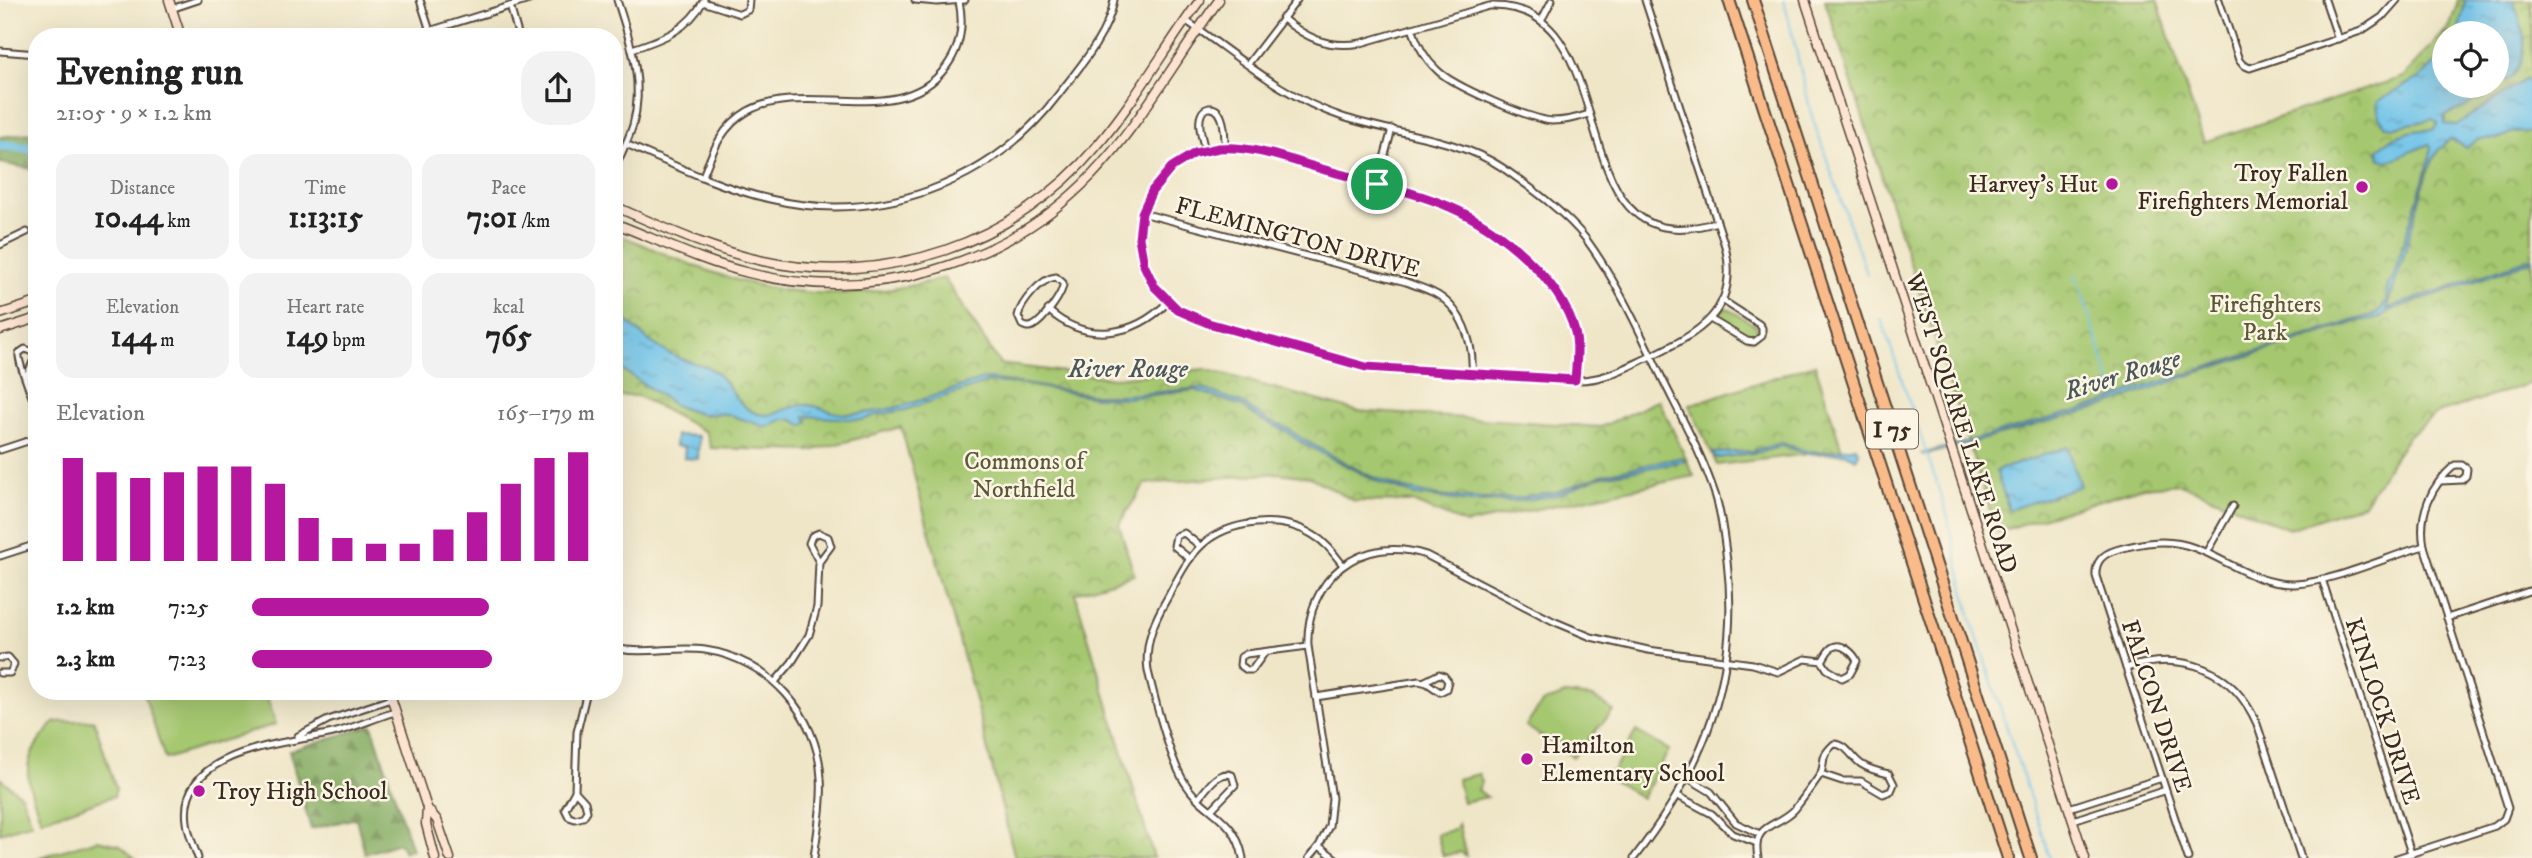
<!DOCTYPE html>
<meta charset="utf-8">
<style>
:root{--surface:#fff;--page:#f2f2f2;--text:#222;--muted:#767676;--accent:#b5179e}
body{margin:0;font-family:"IM FELL DW Pica",serif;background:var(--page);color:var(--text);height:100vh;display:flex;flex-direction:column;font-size:26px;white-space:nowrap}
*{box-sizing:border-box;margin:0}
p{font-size:23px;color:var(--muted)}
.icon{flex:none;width:38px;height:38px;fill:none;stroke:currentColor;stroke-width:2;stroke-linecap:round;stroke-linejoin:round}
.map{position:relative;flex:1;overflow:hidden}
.drawer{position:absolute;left:28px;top:28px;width:595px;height:672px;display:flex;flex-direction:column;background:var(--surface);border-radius:28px;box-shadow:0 7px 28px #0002}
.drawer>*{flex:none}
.fabs{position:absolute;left:2432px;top:21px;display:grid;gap:14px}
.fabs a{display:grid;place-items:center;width:77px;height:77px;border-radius:50%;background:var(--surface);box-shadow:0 7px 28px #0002;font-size:35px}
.pin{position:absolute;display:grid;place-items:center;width:60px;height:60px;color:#fff;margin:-30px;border:4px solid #fff;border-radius:50%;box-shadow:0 2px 7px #0007}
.round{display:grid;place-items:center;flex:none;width:74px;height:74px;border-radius:28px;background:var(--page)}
.head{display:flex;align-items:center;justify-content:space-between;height:119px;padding:0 28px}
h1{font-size:38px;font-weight:700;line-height:52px}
.metrics{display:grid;grid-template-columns:repeat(3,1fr);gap:10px;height:119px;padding:7px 28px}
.metrics div{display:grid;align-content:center;border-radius:18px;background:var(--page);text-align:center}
.metrics b{font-size:30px;font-weight:700}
.metrics small{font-size:19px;font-weight:400}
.metrics p{font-size:19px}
.chart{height:196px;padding:14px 28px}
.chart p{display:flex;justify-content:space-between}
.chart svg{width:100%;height:126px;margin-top:7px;stroke:var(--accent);stroke-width:6}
ul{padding:0 28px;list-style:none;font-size:23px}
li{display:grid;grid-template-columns:112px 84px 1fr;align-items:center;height:52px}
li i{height:18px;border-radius:9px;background:var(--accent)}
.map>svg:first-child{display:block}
.grass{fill:#a5c76f;stroke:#707846;stroke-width:2}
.forest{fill:url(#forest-firs);stroke:#606b40;stroke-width:2}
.park{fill:url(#park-crowns);stroke:#707846;stroke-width:2;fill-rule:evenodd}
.water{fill:url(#water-ripples);stroke:#547684;stroke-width:2}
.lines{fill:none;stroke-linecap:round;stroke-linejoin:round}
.stream{stroke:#6dc2e9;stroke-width:2}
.river{stroke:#6dc2e9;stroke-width:10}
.minor-casing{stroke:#564638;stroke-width:9}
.secondary-casing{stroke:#564638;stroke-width:11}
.motorway-casing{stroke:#564638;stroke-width:14}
.minor{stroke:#fff;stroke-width:5}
.secondary{stroke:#fde4d1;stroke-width:8}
.motorway{stroke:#fabb8b;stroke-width:10}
.route-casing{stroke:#fff;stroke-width:14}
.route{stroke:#b5179e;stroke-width:9}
.poi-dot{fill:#b5179e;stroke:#fcf5e5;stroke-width:2.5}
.labels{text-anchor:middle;stroke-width:5;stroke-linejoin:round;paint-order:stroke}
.shield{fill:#fcf5e5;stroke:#75675a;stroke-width:2}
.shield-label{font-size:23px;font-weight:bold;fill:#3b2a1e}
.poi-label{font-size:24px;fill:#3b2a1e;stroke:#fcf5e5;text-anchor:end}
.street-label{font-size:24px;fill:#3b2a1e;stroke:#fcf5e5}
.park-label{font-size:24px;fill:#5b5936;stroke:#fcf5e5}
.water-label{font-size:26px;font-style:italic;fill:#4a585b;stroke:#fcf5e5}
</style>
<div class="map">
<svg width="2532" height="858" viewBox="0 0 2532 858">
<defs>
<pattern id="forest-firs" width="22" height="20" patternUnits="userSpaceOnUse" patternTransform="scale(1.75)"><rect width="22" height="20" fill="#84ac62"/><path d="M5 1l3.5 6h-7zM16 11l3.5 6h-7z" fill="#6d8c50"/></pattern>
<pattern id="park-crowns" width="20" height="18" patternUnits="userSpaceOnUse" patternTransform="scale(1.75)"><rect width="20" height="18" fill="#a5c76f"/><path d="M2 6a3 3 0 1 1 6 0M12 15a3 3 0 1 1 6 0" fill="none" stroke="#88a25b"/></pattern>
<pattern id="water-ripples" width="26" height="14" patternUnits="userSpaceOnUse" patternTransform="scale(1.75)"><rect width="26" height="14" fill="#6dc2e9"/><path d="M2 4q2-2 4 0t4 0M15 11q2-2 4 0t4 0" fill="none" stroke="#5b9ebc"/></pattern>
</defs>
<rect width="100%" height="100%" fill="#fcf5e5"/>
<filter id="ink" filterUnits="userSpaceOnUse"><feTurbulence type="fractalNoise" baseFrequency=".0143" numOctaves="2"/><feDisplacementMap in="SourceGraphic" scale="14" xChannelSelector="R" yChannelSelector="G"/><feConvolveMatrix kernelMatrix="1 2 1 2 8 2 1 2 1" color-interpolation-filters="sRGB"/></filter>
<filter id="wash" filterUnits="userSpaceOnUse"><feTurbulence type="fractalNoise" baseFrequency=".00686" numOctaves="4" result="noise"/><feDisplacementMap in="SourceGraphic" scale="28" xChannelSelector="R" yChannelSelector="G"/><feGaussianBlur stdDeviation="1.57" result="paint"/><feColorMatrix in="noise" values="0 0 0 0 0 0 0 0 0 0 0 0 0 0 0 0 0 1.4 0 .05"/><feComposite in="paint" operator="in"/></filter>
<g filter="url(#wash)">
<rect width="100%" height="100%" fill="#efe6c8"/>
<!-- grass -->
<g class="grass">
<polygon points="1727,308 1757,326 1758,335 1753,339 1748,338 1719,320 1718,315 1722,309"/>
<polygon points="153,691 265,691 276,724 165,759 144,694"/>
<polygon points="1565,694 1593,697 1613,711 1573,757 1526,726 1542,703"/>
<path d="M94 720 116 789 114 796 41 820C24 773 19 761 55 722Z"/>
<polygon points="1636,731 1669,750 1642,798 1609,778"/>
<polygon points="1479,774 1482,783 1478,790 1487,797 1463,802 1457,779"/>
<polygon points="0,778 21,795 32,823 0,833"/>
<polygon points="1458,823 1466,856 1460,852 1443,856 1437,834 1454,830"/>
<polygon points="97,840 119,845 135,858 37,858"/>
</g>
<!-- forest -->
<g class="forest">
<path d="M37 132V170C23 168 13 165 0 163V137Z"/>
<polygon points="372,725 412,850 404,852 399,843 365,854 356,818 311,829 289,751"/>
</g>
<!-- park -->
<g class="park">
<path d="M1825 0H2157L2204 142 2403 77 2450 26 2458 0H2532V383L2438 413 2408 436 2364 504 2289 529 2181 484 2143 487 1997 532ZM2445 33H2497V86H2445Z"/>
<path d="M614 233C657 250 699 270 744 282 810 299 878 296 944 278L1000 364 1114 378 1205 369 1357 411 1601 427 1659 400 1694 476 1466 524 1412 502 1354 501 1310 477 1278 473 1145 484 1119 524 1134 575 1075 593 1154 858H1015L973 692 901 427 811 451 711 448 706 432 638 396H614Z"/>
<polygon points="1815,364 1842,450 1717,465 1689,405"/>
</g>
<!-- water -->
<g class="water">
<path d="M2465 0H2513C2524 31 2532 51 2512 77 2508 80 2502 82 2497 86V33H2458Z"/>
<path d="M2445 54V86H2497L2484 98 2473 101 2466 107 2445 116 2444 124 2456 125 2526 79 2532 86V132L2511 133 2497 139H2478L2466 148 2450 139 2438 150 2427 173 2399 272 2386 309 2532 258V261L2389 311 2381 317 2360 321 2196 373 2098 408 1923 456 1921 454 2098 405 2135 390 2378 313 2386 301 2388 285 2392 280 2430 158 2431 146 2429 144 2389 161 2380 159 2378 150C2389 135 2416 129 2433 130L2438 123 2433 119 2395 127 2386 126 2379 117 2377 104 2380 100 2422 76Z"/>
<path d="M614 309C637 330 648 344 677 357 687 362 698 363 708 367 727 376 733 402 753 412 771 421 787 405 804 405 818 404 831 414 846 414 892 414 937 394 980 380L990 379 1096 395H1127L1201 388 1242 403 1267 420 1289 429 1302 439 1368 475 1405 489 1438 496 1483 499 1518 498 1556 492 1604 474 1682 457 1685 461 1599 477 1557 495 1518 501 1471 502 1415 495 1380 483 1300 442 1288 432 1263 421 1241 406 1195 390 1127 398 1095 397 1021 384 988 382 905 410 876 415 863 420 805 416 808 422 802 426C787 413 781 421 766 427L727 414H699L676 406 614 364Z"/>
<polygon points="676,435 699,436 698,459 684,458 685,447 675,446"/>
<polygon points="1781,443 1807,451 1823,452 1856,447 1859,453 1856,459 1845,453 1807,454 1782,446 1761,452 1718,458 1714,457 1713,453 1752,451"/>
<polygon points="2067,447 2080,486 2009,510 1996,471"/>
</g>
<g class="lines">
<!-- stream -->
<g class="stream">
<polyline points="1784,0 1812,117 1867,274"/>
<polyline points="2076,275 2112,387"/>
<polyline points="1881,318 1946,511 1970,616 2050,858"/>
</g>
<!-- river -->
<polyline class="river" points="0,145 37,149"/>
</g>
</g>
<g filter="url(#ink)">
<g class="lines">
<defs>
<g id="minor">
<polyline points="420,0 430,31"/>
<polyline points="915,0 937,2 965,0"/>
<polyline points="2219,0 2239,60 2243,65 2250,68 2361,31 2382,17 2397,0"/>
<polyline points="2325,0 2338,39"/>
<polyline points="703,2 740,14 748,10 749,0"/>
<polyline points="510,6 519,37"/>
<polyline points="171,9 198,0"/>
<path d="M1282 18C1306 38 1329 49 1361 43L1489 6C1634 0 1550 274 1717 222"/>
<polyline points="1542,19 1552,0"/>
<path d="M1185 20C1235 54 1283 97 1340 116 1392 134 1457 137 1503 168 1530 187 1566 213 1586 239 1616 280 1638 328 1660 374 1679 413 1701 452 1715 494 1722 515 1724 538 1727 561 1741 676 1703 769 1634 858"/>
<path d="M1412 28C1417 44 1424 58 1437 70 1453 86 1529 119 1552 121 1565 121 1577 118 1589 114"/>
<polyline points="410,37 529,0"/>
<path d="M632 49C663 39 688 30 704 0"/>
<polyline points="0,51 37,54"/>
<polyline points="1248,64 1297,0"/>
<path d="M626 144C671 164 721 188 770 199 878 225 991 184 1058 95 1079 68 1108 35 1114 0"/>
<path d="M1205 150C1203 141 1197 125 1201 115 1202 111 1205 109 1209 108 1225 106 1225 136 1225 147"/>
<path d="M614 171C620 156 628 141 633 125 645 81 630 41 617 0"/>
<path d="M703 176C713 150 722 126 748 111 807 79 900 130 946 67 961 47 964 25 959 1"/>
<polyline points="1377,184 1392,129"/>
<path d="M1142 213 1406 282C1414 285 1424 288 1432 292 1462 306 1474 343 1472 373"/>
<polyline points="0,245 27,232"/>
<path d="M1056 277 1063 283C1064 293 1043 321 1033 326 1028 328 1026 327 1022 325L1018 316C1021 303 1041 278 1056 277Z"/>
<path d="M1048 310C1086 344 1134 337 1168 302"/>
<polyline points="1710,319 1747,341 1754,342 1762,336 1762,328 1759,324 1722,300"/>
<path d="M26 378 35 357 31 351 25 349 19 353C17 361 33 399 37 410"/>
<path d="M1575 380C1576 364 1579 347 1574 331 1557 271 1490 222 1435 201L1253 150 1225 147 1195 153 1179 162 1164 174 1148 198 1140 226 1141 257 1154 286 1178 310 1208 323 1366 367 1575 380C1602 381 1623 369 1647 358 1697 334 1741 312 1725 246L1645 0"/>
<polyline points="0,450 37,438"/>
<polyline points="2206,553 2233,506"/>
<polyline points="0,556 37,544"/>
<polyline points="1190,559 1174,546 1176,536 1184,533 1200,546"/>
<polyline points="2322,579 2411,853"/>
<polyline points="2447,618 2532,590"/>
<path d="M614 648C645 655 674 646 705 650 768 659 818 714 821 778 823 804 817 832 814 858"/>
<polyline points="1265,652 1252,670 1247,670 1240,665 1241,657 1246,654 1308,646"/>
<polyline points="0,658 8,657 14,664 10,673 0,673"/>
<path d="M2126 668C2183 650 2233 669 2257 724L2301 858"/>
<polyline points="775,682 792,662 809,635 817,607 819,562 831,546 828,537 819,533 812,536 809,543 819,562"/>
<polyline points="1316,697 1419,681 1427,683 1440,692 1446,689 1448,681 1444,676 1439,674 1423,682"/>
<polyline points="298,736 328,720 391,699"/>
<polyline points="1688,778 1711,792 1736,823 1760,834"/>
<polyline points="575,791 585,802 587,811 583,817 575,819 569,817 565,809 575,791 577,732 587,691"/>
<polyline points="1678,796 1712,814 1733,834 1757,843"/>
<path d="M1199 798C1207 788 1218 770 1232 775L1235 785 1212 809"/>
<polyline points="2069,808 2162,778"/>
<polyline points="2073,820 2166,790"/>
<polyline points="1319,846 1335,858"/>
<path d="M198 858C194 846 188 834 187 822 177 749 285 744 333 733 354 728 374 718 395 712"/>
<path d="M1243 858C1235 815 1204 814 1185 783 1170 760 1155 700 1148 671 1144 642 1155 619 1169 595 1178 578 1187 559 1202 545 1229 520 1281 515 1313 535 1326 542 1334 554 1343 565"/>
<path d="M1309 858 1319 846 1329 826 1332 798 1308 646C1305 579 1361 533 1426 555L1553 621 1591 637 1648 650 1753 664 1778 672 1805 659 1822 661 1827 669 1842 678 1850 674 1857 661C1854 654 1842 642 1833 647 1828 649 1825 657 1822 661"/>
<path d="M1758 858C1751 822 1778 828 1795 809 1798 805 1820 776 1821 773 1826 759 1819 758 1834 744 1847 744 1851 757 1861 764 1870 770 1879 772 1889 774L1894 784 1891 791 1883 794 1861 781H1842L1821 774"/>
<path d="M2188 858 2096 576C2095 561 2103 554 2116 550 2143 542 2169 538 2195 548 2230 561 2256 585 2295 584 2332 582 2387 557 2424 546"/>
<path d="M2397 858 2495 826 2504 819 2508 808 2424 546C2418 514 2431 485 2455 465H2462L2467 469 2466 476 2462 480 2441 481"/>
</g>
<g id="secondary">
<polyline points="169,0 181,37"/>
<polyline points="1805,0 2085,858"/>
<path d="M614 206C662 227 712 250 763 261 885 288 1016 243 1096 147 1135 101 1165 48 1200 0"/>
<path d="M614 223C658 240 703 262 749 273 871 304 1003 267 1091 176 1139 126 1177 57 1219 0"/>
<polyline points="0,314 37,302"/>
<polyline points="0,330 37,318"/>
<polyline points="389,691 427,808 437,820 450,858"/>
<polyline points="427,808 426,824 435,858"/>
</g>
<g id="motorway">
<polyline points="1729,0 2008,858"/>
<polyline points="1753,0 2031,858"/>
</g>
</defs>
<!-- minor casing -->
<use href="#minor" class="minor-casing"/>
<!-- secondary casing -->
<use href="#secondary" class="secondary-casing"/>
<!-- motorway casing -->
<use href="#motorway" class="motorway-casing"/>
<!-- minor -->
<use href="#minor" class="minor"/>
<!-- secondary -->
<use href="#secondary" class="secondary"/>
<!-- motorway -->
<use href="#motorway" class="motorway"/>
</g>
</g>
<g class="lines" filter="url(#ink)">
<defs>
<path id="route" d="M1219 148C1256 145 1297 163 1333 172 1372 183 1413 191 1450 207 1499 228 1561 279 1575 332 1579 348 1576 364 1575 380L1366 367 1208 323 1178 310 1154 286 1144 265 1139 238 1142 213 1152 191 1172 167 1195 153Z"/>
</defs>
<!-- route casing -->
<use href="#route" class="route-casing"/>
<!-- route -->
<use href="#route" class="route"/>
</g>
<!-- markers -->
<g class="poi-dot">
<circle cx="2112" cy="184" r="7"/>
<circle cx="2362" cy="187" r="7"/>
<circle cx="1527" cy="759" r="7"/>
<circle cx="199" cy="791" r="7"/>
</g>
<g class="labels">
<!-- shield labels -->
<rect class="shield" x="1866" y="409.5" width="52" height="39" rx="5"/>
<g class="shield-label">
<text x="1892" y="437">I 75</text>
</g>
<!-- poi labels -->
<g class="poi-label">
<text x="2348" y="181">Troy Fallen<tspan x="2348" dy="28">Firefighters Memorial</tspan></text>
<text x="2098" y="192">Harvey's Hut</text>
<text x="1541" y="753" text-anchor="start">Hamilton<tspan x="1541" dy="28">Elementary School</tspan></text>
<text x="213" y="799" text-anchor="start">Troy High School</text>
</g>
<!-- street labels -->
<g class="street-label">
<text transform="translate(1298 237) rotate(15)" y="8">FLEMINGTON DRIVE</text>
<text transform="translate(1962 423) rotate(72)" y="8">WEST SQUARE LAKE ROAD</text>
<text transform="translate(2157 706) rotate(72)" y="8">FALCON DRIVE</text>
<text transform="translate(2383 711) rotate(72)" y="8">KINLOCK DRIVE</text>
</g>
<!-- park labels -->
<g class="park-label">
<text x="2265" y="312">Firefighters<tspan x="2265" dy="28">Park</tspan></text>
<text x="1024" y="469">Commons of<tspan x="1024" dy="28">Northfield</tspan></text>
</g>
<!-- water labels -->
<g class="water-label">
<text x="1128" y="377">River Rouge</text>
<text transform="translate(2122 374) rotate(-17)" y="9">River Rouge</text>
</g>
</g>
</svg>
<div class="fabs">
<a><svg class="icon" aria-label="locate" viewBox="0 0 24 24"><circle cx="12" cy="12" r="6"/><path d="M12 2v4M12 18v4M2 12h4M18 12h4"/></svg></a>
</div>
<div class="pin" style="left:1377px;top:184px;background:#1e9e55"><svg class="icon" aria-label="arrive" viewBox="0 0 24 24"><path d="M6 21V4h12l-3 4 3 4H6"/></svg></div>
<section class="drawer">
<div class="head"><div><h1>Evening run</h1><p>21:05 · 9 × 1.2 km</p></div><a class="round"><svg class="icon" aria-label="share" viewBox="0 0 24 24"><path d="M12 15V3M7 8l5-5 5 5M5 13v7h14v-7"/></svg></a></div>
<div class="metrics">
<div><p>Distance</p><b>10.44<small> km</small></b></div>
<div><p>Time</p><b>1:13:15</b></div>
<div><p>Pace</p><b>7:01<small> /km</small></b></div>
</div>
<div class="metrics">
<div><p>Elevation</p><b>144<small> m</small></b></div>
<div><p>Heart rate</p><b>149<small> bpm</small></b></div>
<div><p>kcal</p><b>765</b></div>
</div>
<div class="chart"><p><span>Elevation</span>165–179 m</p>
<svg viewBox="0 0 160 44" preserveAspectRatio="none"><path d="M5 44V8M15 44V13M25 44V15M35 44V13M45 44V11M55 44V11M65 44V17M75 44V29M85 44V36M95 44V38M105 44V38M115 44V33M125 44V27M135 44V17M145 44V8M155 44V6"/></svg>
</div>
<ul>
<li><b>1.2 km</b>7:25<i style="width:69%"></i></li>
<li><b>2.3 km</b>7:23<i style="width:70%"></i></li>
</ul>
</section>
</div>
